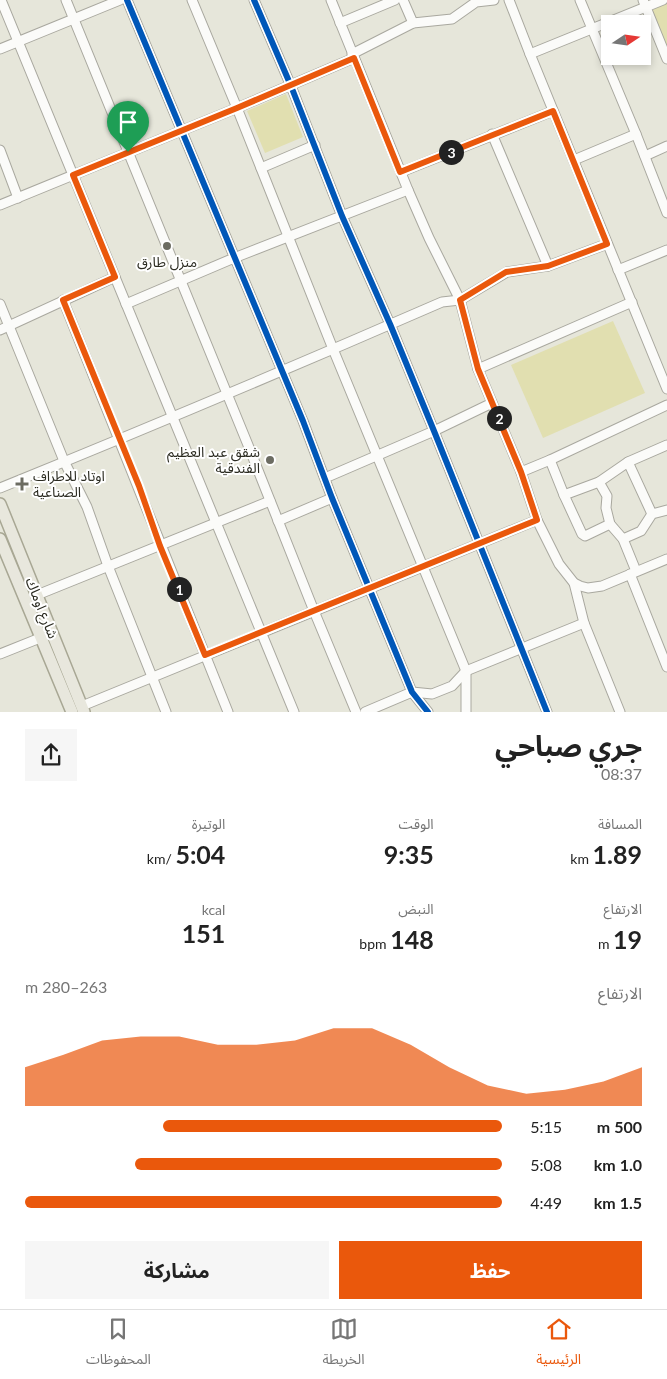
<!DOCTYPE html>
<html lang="ar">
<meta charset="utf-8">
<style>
:root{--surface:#fff;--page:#f6f6f6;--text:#222;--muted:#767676;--line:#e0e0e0;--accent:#ea580c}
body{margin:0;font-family:Lato,"Noto Sans Arabic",sans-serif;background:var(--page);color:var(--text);direction:rtl;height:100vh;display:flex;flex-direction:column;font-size:19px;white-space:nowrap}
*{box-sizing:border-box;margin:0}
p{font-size:16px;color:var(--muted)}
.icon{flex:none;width:28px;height:28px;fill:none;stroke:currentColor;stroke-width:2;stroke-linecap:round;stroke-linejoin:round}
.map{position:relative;height:712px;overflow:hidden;direction:ltr}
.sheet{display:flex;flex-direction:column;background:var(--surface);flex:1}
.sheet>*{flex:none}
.needle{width:32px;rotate:77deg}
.tools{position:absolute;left:601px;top:15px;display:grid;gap:10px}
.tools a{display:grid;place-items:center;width:50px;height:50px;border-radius:0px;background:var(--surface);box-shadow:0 2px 8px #0003;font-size:25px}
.pin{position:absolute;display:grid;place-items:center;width:42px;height:42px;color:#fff;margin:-51px -21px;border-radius:50% 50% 50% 0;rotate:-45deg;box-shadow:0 0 5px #0007}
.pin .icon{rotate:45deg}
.km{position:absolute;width:25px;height:25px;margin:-12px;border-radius:50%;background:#222;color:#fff;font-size:14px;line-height:25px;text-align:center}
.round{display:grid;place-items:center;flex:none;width:52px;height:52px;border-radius:0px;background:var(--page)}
.overview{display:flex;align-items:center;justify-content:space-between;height:85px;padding:0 25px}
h1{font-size:28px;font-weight:700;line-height:38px}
.stats{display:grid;grid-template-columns:repeat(3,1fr);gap:8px;height:85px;padding:5px 25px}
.stats div{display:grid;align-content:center}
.stats b{font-size:25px;font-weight:700}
.stats small{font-size:14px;font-weight:400}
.stats p{font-size:14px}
.chart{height:140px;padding:10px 25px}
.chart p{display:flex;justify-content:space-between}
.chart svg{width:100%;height:90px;margin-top:5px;fill:var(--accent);opacity:.7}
.cta{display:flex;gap:10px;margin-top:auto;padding:10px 25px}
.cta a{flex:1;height:58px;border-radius:0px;background:var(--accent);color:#fff;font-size:20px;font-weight:700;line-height:58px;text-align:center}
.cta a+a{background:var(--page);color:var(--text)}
ul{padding:0 25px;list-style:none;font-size:16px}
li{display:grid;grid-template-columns:80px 60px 1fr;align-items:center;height:38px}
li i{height:12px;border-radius:6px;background:var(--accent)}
.dock{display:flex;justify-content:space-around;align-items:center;height:70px;border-top:1px solid var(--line);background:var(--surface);font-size:14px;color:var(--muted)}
.dock a{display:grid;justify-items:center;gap:2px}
.dock .on{color:var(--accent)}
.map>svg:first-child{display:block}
.green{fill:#e1dfb0}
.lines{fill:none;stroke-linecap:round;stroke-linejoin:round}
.minor-casing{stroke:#a9a89f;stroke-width:11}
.major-casing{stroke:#a8a794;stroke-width:14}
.minor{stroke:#fbfbf9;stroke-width:9}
.major{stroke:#e8e7dd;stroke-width:11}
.cycleway-casing{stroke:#fff;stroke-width:9}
.cycleway{stroke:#0057b8;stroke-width:6}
.route-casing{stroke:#fff;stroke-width:10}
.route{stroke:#ea580c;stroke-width:6}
.poi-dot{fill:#6c6c62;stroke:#fff;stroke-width:2}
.labels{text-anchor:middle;stroke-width:4;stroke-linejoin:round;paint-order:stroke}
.poi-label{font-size:14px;fill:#2b2b21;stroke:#fff}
.street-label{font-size:14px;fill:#2b2b21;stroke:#fff}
</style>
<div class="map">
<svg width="667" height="712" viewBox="0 0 667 712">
<rect width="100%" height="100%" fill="#e6e6da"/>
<!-- green -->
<g class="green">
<polygon points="667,3 667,53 650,11"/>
<polygon points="286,94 303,137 265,153 247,111"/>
<polygon points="613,321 645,393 543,438 511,365"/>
</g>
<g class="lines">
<defs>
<g id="minor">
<polyline points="1,0 294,712"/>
<polyline points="66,0 248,445 314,611 356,712"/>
<polyline points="127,0 303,421 332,498 412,692 428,712"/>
<polyline points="192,0 237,108 333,349 466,671 466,712"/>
<polyline points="254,0 291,86 342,216 390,324 434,431 547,712"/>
<polyline points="331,0 408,190 429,238 460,300 478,369 521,472 537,520 559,564 574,583 580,586 588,588 602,586 667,559"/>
<polyline points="403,0 413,23"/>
<polyline points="509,0 530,54 667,389"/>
<polyline points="580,0 636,134 667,213"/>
<polyline points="643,0 667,59"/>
<polyline points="340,23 395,0"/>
<polyline points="0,49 120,0"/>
<polyline points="352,54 413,23 452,19 476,2 494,0"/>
<polyline points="530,54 663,0"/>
<polyline points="492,134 548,266"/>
<polyline points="0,150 18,198"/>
<polyline points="645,156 667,146"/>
<polyline points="574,160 636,134"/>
<polyline points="261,168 315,145"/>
<polyline points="401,172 553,111"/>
<polyline points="0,205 237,108 354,58"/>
<polyline points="618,270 667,250"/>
<path d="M63 300C119 437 172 575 228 712"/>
<polyline points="0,304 64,461 87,507 108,566 166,712"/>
<polyline points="126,304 234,258 408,190"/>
<polyline points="0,330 115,277"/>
<polyline points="478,369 632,302"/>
<polyline points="550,460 564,495 599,482 607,496 606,508 610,524 623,539 636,571"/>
<polyline points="628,462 652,514"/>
<polyline points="521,472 550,460 667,405"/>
<polyline points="325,478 434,431 492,403"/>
<polyline points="599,482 628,462 667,445"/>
<path d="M0 488C148 428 295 366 442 302L460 300 507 272 548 266 607 244"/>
<polyline points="564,495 582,534 585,536 610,524"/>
<polyline points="278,521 332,498"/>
<polyline points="623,539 641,531 652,514 667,510"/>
<polyline points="630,574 667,667"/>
<polyline points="574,583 584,623 620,712"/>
<polyline points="37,595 270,501"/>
<polyline points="0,654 40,638"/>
<polyline points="82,706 537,520"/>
<polyline points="365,712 412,692 432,694 452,686 466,671 584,623"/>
</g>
<g id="major">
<polyline points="0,504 84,712"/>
<polyline points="0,539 72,712"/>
</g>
</defs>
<!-- minor casing -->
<use href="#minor" class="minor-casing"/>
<!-- major casing -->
<use href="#major" class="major-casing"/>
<!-- minor -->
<use href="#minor" class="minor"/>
<!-- major -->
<use href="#major" class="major"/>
<defs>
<g id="cycleway">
<polyline points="127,0 303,421 332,498 412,692 428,712"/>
<polyline points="254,0 291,86 342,216 390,324 434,431 547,712"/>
</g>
</defs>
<!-- cycleway casing -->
<use href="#cycleway" class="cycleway-casing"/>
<!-- cycleway -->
<use href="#cycleway" class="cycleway"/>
</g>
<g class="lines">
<defs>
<polygon id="route" points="354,58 400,172 553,111 607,244 548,266 506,272 460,300 478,369 521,472 537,520 205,655 160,546 139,486 63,300 115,277 73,175 237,108"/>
</defs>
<!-- route casing -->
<use href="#route" class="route-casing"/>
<!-- route -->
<use href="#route" class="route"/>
</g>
<!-- markers -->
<g class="poi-dot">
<circle cx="167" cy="246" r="5"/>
<circle cx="270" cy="460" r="5"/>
<path d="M19.5 476.5h5v5h5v5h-5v5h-5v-5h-5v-5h5z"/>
</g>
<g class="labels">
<!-- poi labels -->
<g class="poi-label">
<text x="167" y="267">منزل طارق</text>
<text x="260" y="457" text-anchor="end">شقق عبد العظيم<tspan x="260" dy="16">الفندقية</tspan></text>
<text x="33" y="481" text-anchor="start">اوتاد للاطراف<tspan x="33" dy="16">الصناعية</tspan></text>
</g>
<!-- street labels -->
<g class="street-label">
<text transform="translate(42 608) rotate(68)" y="5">شارع اوماك</text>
</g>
</g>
</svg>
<div class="tools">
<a><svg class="needle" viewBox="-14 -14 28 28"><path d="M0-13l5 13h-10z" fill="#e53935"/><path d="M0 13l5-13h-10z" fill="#767676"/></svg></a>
</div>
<div class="pin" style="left:128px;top:152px;background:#1e9e55"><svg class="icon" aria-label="arrive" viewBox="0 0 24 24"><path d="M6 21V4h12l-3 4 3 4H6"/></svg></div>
<b class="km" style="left:179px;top:589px">1</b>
<b class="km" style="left:499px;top:418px">2</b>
<b class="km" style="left:451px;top:152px">3</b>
</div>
<section class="sheet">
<div class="overview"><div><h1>جري صباحي</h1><p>08:37</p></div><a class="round"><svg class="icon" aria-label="share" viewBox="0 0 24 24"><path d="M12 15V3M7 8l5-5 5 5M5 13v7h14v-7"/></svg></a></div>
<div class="stats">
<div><p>المسافة</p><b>1.89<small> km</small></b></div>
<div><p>الوقت</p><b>9:35</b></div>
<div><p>الوتيرة</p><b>5:04<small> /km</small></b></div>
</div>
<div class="stats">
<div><p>الارتفاع</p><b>19<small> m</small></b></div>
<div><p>النبض</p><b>148<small> bpm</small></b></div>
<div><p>kcal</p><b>151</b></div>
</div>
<div class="chart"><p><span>الارتفاع</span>263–280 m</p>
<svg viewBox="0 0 160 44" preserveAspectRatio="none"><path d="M0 44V25L10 19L20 12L30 10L40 10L50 14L60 14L70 12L80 6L90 6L100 14L110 25L120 34L130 38L140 36L150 32L160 25V44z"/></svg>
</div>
<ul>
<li><b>500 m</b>5:15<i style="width:71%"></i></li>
<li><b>1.0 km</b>5:08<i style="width:77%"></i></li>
<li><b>1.5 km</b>4:49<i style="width:100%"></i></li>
</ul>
<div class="cta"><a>حفظ</a><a>مشاركة</a></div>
</section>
<nav class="dock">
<a class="on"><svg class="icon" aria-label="home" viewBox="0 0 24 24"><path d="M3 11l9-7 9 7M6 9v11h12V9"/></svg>الرئيسية</a>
<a><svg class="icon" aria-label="map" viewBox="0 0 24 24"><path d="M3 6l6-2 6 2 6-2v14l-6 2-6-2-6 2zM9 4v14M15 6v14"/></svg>الخريطة</a>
<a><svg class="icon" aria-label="saved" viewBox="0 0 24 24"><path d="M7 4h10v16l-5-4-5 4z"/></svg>المحفوظات</a>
</nav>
